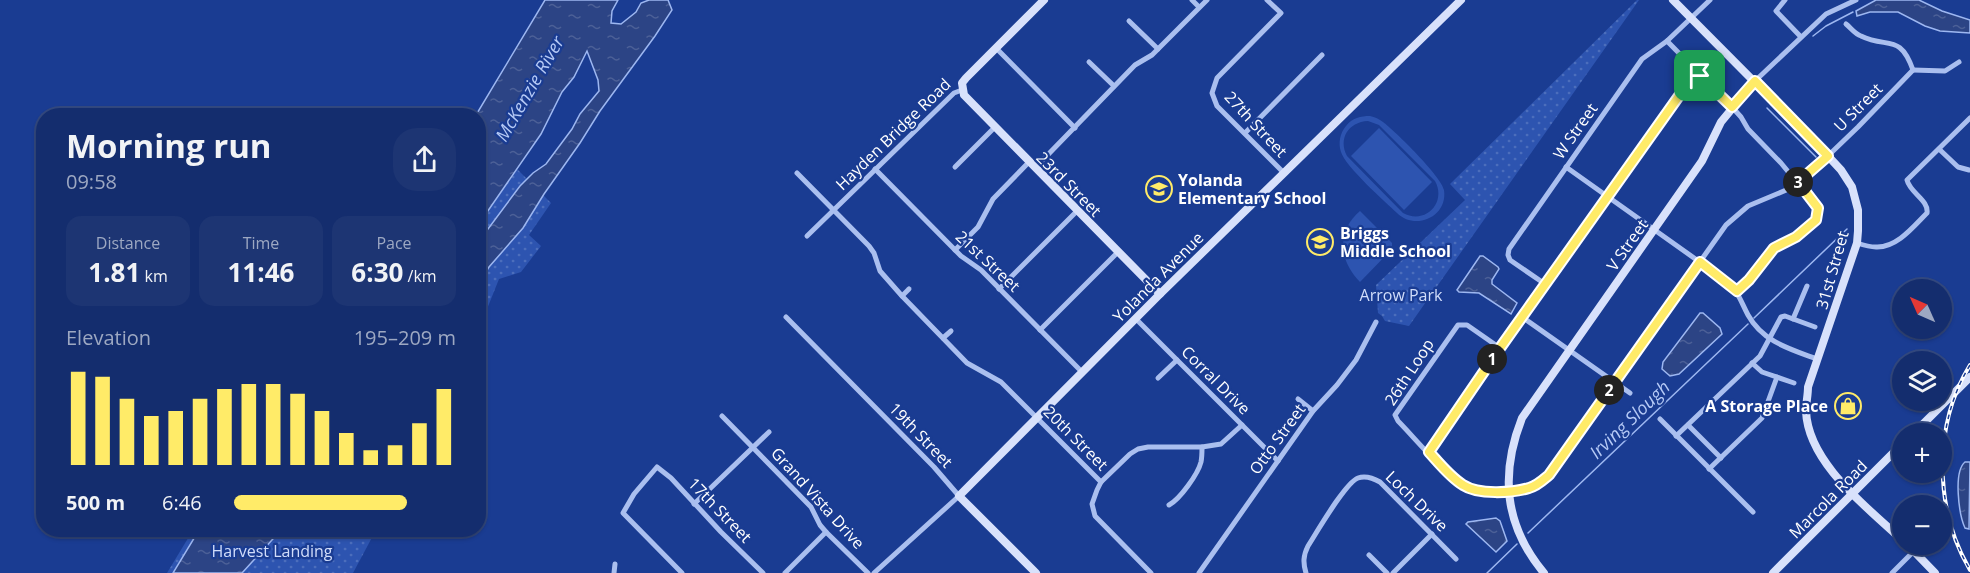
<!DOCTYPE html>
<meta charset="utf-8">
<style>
:root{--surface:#142d6e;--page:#1d3573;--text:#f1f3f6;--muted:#9da8c2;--line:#334981;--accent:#ffeb68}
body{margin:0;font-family:"Open Sans",sans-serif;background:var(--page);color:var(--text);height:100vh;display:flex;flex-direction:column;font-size:22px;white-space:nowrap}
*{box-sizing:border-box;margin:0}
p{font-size:20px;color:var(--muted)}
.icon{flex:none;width:33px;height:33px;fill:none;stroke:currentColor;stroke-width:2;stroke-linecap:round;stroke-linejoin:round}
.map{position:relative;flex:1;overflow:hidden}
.details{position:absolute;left:36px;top:108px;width:450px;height:429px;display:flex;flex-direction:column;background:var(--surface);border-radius:24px;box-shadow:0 2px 4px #0004,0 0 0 2px var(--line)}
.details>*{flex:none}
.needle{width:39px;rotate:315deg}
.tools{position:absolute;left:1892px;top:279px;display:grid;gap:12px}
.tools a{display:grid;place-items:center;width:60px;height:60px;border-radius:50%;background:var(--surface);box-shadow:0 2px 4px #0004,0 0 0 2px var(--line);font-size:30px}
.pin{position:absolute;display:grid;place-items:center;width:51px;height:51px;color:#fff;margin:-26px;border-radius:12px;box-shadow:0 3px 9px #0006}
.km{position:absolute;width:30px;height:30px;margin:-15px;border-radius:50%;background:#222;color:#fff;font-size:16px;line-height:30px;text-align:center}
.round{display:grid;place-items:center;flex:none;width:63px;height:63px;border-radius:24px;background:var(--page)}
.headline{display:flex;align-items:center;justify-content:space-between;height:102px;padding:0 30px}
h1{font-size:33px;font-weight:700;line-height:45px}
.metrics{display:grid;grid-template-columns:repeat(3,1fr);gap:9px;height:102px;padding:6px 30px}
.metrics div{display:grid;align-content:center;border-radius:15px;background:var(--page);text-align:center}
.metrics b{font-size:26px;font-weight:700}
.metrics small{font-size:16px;font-weight:400}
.metrics p{font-size:16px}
.chart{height:168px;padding:12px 30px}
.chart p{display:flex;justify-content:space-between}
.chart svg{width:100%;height:108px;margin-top:6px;stroke:var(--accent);stroke-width:6}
ul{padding:0 30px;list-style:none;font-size:20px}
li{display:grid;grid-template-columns:96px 72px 1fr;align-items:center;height:45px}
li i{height:15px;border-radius:8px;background:var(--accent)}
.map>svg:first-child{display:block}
.park{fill:url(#park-dots)}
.garden{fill:#2d54b0;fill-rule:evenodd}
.water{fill:url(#water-ripples);stroke:#9db7f1;stroke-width:1.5}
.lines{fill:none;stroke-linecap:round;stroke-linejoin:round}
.stream{stroke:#9db7f1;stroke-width:1.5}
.street{stroke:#aabfef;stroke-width:5}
.secondary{stroke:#d8e1fb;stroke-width:8}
.rail-casing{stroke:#fff;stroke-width:4}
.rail{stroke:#1a3c92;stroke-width:1.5;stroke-dasharray:4.5;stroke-linecap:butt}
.route-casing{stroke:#fff;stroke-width:12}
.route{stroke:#ffeb68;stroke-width:8}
.labels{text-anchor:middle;stroke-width:4.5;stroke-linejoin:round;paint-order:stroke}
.street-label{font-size:16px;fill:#fff;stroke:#1a3c92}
.poi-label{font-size:16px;font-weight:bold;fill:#fff;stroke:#1a3c92;text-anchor:start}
.park-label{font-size:16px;fill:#d1ddfb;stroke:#1a3c92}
.water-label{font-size:18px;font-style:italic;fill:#b6caf6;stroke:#1a3c92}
</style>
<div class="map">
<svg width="1970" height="573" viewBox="0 0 1970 573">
<defs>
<pattern id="park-dots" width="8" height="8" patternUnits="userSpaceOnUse" patternTransform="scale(1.5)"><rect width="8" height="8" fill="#2d54b0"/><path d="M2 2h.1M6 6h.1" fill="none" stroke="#4c6ebc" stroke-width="1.8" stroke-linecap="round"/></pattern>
<pattern id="water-ripples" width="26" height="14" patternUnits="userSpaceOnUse" patternTransform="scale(1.5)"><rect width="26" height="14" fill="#2c4485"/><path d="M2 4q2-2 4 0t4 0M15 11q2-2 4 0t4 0" fill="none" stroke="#4c6097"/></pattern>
</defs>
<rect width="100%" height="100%" fill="#1a3c92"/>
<!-- park -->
<g class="park">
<polygon points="1637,0 1639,0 1409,326 1385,321 1382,316 1378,313 1376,285 1465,200 1450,184"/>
<polygon points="479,131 551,203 529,235 541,246 521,272 499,279 479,329"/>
<polygon points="193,530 376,530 353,573 167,573"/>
</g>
<!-- garden -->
<g class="garden">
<path d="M1370 116C1375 117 1379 119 1383 122 1395 131 1442 177 1444 190 1448 217 1415 231 1397 213 1385 202 1345 166 1341 152 1338 143 1340 133 1346 126 1352 118 1361 116 1370 116ZM1368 121 1379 125 1435 181C1447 203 1425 225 1403 213L1347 156C1338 139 1348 122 1368 121Z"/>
<polygon points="1379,128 1432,182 1404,210 1351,156"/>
<path d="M1360 211 1392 243V249L1360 282C1339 261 1336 231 1360 211Z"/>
</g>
<!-- water -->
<g class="water">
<polygon points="545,0 618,0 612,11 611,23 621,24 636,12 641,3 649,0 668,0 672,10 655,36 600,111 580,143 544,194 523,228 489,267 479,283 479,241 520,186 533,173 546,164 572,129 580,114 599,91 598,80 587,51 574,77 562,92 541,134 483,218 479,221 478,116 476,115"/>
<polygon points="1876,0 1919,0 1942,11 1970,20 1970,33 1940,31 1925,26 1898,12 1870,12 1857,16 1856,11"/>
<polygon points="1480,256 1483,256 1498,267 1499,269 1492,280 1492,284 1517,303 1511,314 1479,293 1459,292 1457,290"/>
<polygon points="1700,313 1703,313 1720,328 1722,334 1679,374 1670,376 1662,369 1663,362"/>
<path d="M1965 462H1970L1969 529 1965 528C1959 515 1953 472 1965 462Z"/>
<polygon points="1496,518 1500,521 1507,541 1496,552 1466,524 1468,522"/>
<polygon points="199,530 281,530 242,573 173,573"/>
</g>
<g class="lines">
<!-- stream -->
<g class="stream">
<polyline points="1813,36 1826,26 1853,12"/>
<polyline points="1767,108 1816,157"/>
<polyline points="1754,318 1847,229"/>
<polyline points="1528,533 1748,324"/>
<polyline points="1487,573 1517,544"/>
</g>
<!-- street -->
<g class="street">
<polyline points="1192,0 1199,7"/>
<polyline points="1267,0 1281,13 1217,78 1212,93 1217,106 1284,173"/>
<polyline points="1785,0 1776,11 1801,37"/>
<polyline points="1129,21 1158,49"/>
<path d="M1846 24C1851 28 1855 34 1861 36 1888 49 1900 33 1913 70"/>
<polyline points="1667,41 1732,107 1741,117 1748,129 1781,163 1818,208 1816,220 1796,237 1774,248 1749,280 1737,291"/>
<polyline points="996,48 1075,128"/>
<polyline points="1089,62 1114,86"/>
<polyline points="1913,70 1945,71 1959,62"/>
<polyline points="1755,81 1826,14 1856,0"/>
<polyline points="1245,133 1322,55"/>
<polyline points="1939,149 1958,167 1969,170"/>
<polyline points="955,167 994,128"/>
<path d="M1566 167 1725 280C1739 292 1740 300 1748 315 1763 342 1790 349 1817 359"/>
<polyline points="1035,168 1135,65 1152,55 1207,0"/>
<polyline points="875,169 961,256 981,270 1082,372"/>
<polyline points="797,173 869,246 874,253 880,271 902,296 967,363 1001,382 1101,482"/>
<polyline points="807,236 954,93 962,90"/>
<path d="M1857 243C1863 245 1870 247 1876 247 1897 248 1914 226 1927 213 1929 200 1910 193 1907 180L1970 118"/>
<polyline points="955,250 978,227 993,199 1029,162"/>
<polyline points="1545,284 1510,260 1508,255 1509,249 1642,59 1667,41 1710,0"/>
<polyline points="999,289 1077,211"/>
<polyline points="902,296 909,289"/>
<polyline points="786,317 934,467 959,496 874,573"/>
<polyline points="1522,317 1630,393"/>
<polyline points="1136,319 1278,461"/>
<polyline points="1793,319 1807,286"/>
<polyline points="1040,330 1118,252"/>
<polyline points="943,338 951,331"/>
<path d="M1500 348 1467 325H1458L1395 415 1398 421C1416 439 1452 484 1474 490 1485 493 1499 492 1511 490 1527 488 1537 486 1549 475L1726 225 1748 206 1791 188 1807 176 1858 127 1913 70"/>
<polyline points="1752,363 1762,372 1794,383"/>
<polyline points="1158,378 1177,360"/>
<polyline points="1298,399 1313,411"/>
<polyline points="722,416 811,507 820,525 826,532 868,573"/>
<polyline points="1660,419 1753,512"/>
<polyline points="1688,425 1721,458"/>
<polyline points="1676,436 1760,356 1781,317 1785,316 1815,327"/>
<polyline points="1429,452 1500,348 1696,72"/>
<polyline points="1709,469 1762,418 1777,377"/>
<polyline points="694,504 769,432"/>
<path d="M1169 505C1180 499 1198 474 1201 462 1202 457 1202 452 1202 447"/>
<polyline points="1369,555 1387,573"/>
<polyline points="614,573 615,564"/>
<polyline points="682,573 623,513 634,494 657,467 671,478 721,532 763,573"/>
<polyline points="785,573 826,532"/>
<polyline points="1151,573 1095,516 1092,504 1097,490 1101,482 1130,454 1138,449 1148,447 1202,447 1221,444 1242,425"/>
<polyline points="1199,573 1313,411 1337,385 1356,360 1376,322"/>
<path d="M1306 573C1303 563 1303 556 1308 546 1317 532 1345 483 1358 478 1366 475 1373 478 1380 482L1456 559"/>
<polyline points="1393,573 1432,534"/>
<polyline points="1892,573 1914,551"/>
</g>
<!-- secondary -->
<g class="secondary">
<polyline points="1044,0 966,78 962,83 964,95 1160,294"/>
<path d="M1673 0 1828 156 1841 170 1852 187 1858 210V231L1857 243 1808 387C1808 395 1806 403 1806 411 1808 463 1867 507 1902 540"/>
<polyline points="1913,434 1970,377"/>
<polyline points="1907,544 1935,573"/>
<polyline points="1036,573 959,496 1160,294 1461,0"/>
<path d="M1544 573C1504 525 1500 474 1522 418L1702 161 1721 122 1755 81"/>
<polyline points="1773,573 1902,444"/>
</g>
<defs>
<path id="rail" d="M1970 365C1933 425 1934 509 1970 570"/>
</defs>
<!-- rail casing -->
<use href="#rail" class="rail-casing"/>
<!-- rail -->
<use href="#rail" class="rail"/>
</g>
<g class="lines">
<defs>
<path id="route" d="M1696 72 1732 107 1755 81 1828 156 1798 182 1818 208 1816 220 1796 237 1774 248 1749 280 1737 291 1700 262 1549 475C1543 480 1537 486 1529 488 1512 493 1478 495 1463 485 1450 477 1439 463 1429 452L1500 348Z"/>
</defs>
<!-- route casing -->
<use href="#route" class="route-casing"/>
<!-- route -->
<use href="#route" class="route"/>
</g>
<!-- icons -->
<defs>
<symbol id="school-ring" viewBox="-11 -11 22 22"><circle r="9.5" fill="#1a3c92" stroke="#ffeb68" stroke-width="1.5"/><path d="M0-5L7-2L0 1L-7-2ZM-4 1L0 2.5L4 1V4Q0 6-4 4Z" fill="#ffeb68"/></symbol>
<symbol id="shop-ring" viewBox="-11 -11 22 22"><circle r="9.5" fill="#1a3c92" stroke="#ffeb68" stroke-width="1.5"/><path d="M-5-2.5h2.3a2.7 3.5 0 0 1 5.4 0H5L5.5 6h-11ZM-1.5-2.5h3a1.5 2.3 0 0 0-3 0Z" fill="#ffeb68"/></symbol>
</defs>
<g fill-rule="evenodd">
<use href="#school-ring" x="1144" y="174" width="30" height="30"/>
<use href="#school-ring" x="1305" y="227" width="30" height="30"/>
<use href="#shop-ring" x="1833" y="391" width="30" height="30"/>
</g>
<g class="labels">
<!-- street labels -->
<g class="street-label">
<text transform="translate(1858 107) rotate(-45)" y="6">U Street</text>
<text transform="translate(1256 124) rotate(47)" y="6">27th Street</text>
<text transform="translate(1575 131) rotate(-55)" y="6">W Street</text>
<text transform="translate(893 134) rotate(-44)" y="6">Hayden Bridge Road</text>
<text transform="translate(1069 184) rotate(45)" y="6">23rd Street</text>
<text transform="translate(1627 245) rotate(-55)" y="6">V Street</text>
<text transform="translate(988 261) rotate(43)" y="6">21st Street</text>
<text transform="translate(1832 270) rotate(-74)" y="6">31st Street</text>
<text transform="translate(1158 277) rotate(-45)" y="6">Yolanda Avenue</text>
<text transform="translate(1409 372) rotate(-57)" y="6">26th Loop</text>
<text transform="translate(1216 380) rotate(45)" y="6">Corral Drive</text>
<text transform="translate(921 435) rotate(46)" y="6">19th Street</text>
<text transform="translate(1076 438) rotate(45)" y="6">20th Street</text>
<text transform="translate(1277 439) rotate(-54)" y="6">Otto Street</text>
<text transform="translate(818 498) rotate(48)" y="6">Grand Vista Drive</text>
<text transform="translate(1828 499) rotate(-45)" y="6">Marcola Road</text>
<text transform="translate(1417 501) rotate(44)" y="6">Loch Drive</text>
<text transform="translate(720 510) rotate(46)" y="6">17th Street</text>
</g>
<!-- poi labels -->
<g class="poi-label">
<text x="1178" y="186">Yolanda<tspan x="1178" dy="18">Elementary School</tspan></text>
<text x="1340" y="239">Briggs<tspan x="1340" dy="18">Middle School</tspan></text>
<text x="1828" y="412" text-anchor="end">A Storage Place</text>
</g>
<!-- park labels -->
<g class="park-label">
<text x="1401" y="301">Arrow Park</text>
<text x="272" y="557">Harvest Landing</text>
</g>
<!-- water labels -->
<g class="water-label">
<text transform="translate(530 89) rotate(-60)" y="6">McKenzie River</text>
<text transform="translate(1630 420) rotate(-44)" y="6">Irving Slough</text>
</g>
</g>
</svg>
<div class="tools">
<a><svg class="needle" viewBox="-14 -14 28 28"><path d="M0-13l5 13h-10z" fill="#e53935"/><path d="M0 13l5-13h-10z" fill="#9da8c2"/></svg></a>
<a><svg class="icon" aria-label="layers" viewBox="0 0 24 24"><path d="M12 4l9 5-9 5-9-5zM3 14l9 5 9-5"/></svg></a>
<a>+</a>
<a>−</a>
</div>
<div class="pin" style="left:1700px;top:76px;background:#1e9e55"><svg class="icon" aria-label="arrive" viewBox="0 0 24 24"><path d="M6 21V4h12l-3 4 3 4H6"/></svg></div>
<b class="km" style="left:1492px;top:359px">1</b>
<b class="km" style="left:1609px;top:390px">2</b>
<b class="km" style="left:1798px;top:182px">3</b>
<section class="details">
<div class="headline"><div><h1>Morning run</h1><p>09:58</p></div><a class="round"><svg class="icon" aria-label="share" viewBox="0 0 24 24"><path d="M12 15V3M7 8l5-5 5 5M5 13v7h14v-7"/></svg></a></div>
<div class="metrics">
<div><p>Distance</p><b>1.81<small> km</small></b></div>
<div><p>Time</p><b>11:46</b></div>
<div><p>Pace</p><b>6:30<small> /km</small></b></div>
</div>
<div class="chart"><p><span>Elevation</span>195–209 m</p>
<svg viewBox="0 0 160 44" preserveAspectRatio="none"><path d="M5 44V6M15 44V8M25 44V17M35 44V24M45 44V22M55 44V17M65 44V13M75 44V11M85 44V11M95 44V15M105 44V22M115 44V31M125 44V38M135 44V36M145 44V27M155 44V13"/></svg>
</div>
<ul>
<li><b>500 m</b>6:46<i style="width:78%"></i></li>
</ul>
</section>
</div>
